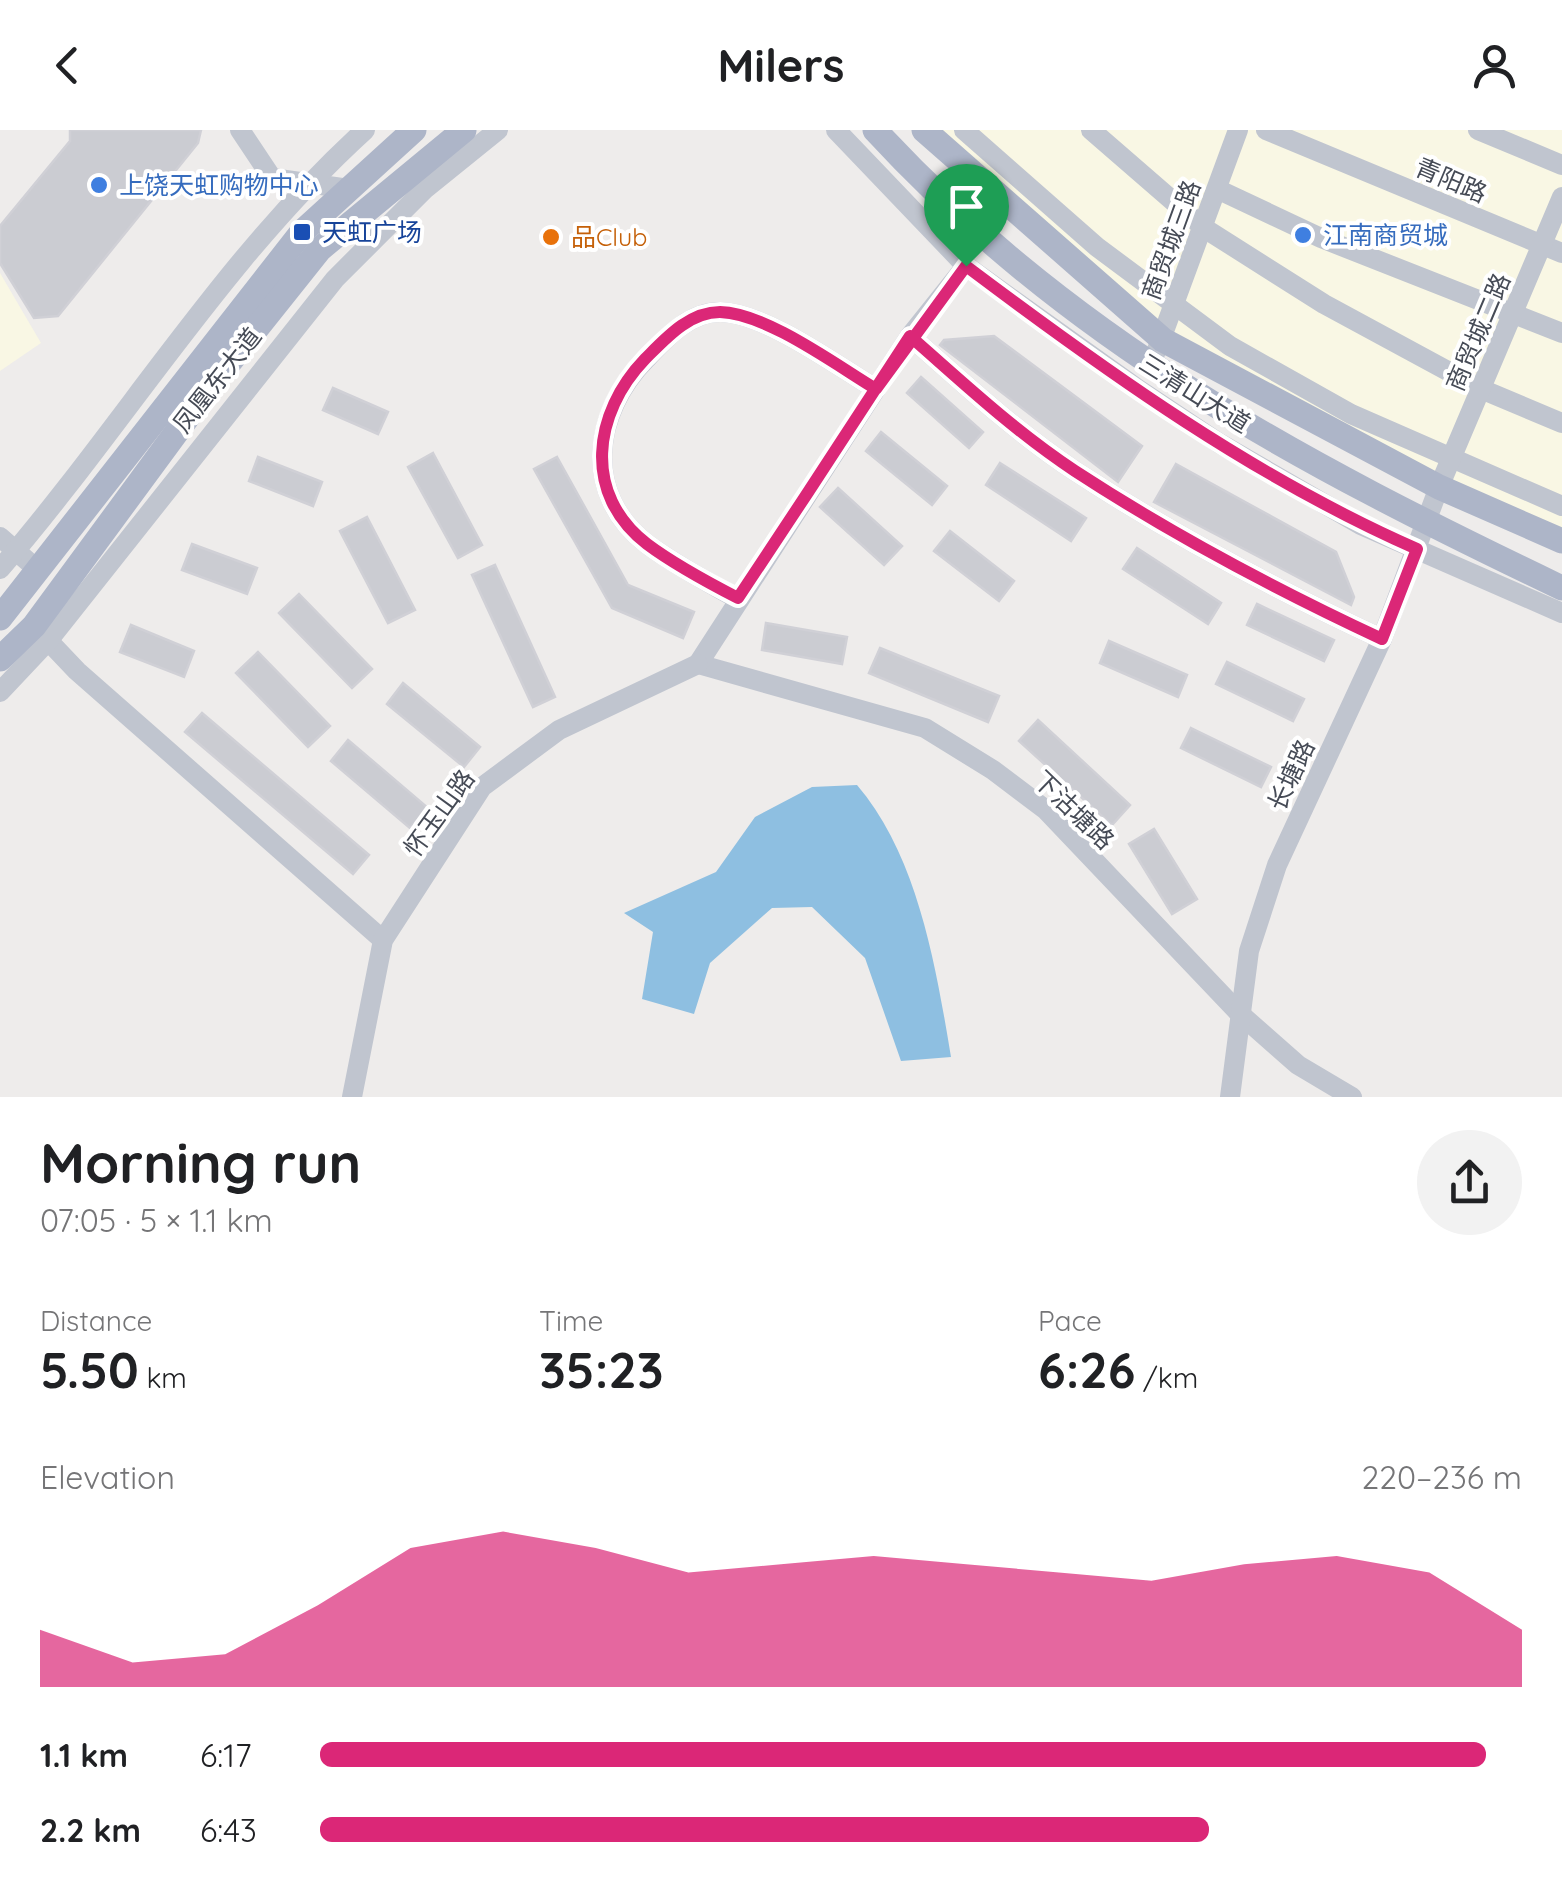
<!DOCTYPE html>
<meta charset="utf-8">
<style>
:root{--surface:#fff;--page:#f2f2f2;--text:#202124;--muted:#757577;--accent:#db2777}
body{margin:0;font-family:Quicksand,"Noto Sans SC",sans-serif;background:var(--page);color:var(--text);height:100vh;display:flex;flex-direction:column;font-size:38px;white-space:nowrap}
*{box-sizing:border-box;margin:0}
p{font-size:32px;color:var(--muted)}
.icon{flex:none;width:55px;height:55px;fill:none;stroke:currentColor;stroke-width:2;stroke-linecap:round;stroke-linejoin:round}
.map{position:relative;height:967px;overflow:hidden}
.sheet{display:flex;flex-direction:column;background:var(--surface);flex:1}
.sheet>*{flex:none}
.pin{position:absolute;display:grid;place-items:center;width:85px;height:85px;color:#fff;margin:-102px -42px;border-radius:50% 50% 50% 0;rotate:-45deg;box-shadow:0 0 10px #0007}
.pin .icon{rotate:45deg}
.round{display:grid;place-items:center;flex:none;width:105px;height:105px;border-radius:52px;background:var(--page)}
.headline{display:flex;align-items:center;justify-content:space-between;height:170px;padding:0 40px}
h1{font-size:55px;font-weight:700;line-height:75px}
.stats{display:grid;grid-template-columns:repeat(3,1fr);gap:15px;height:170px;padding:10px 40px}
.stats div{display:grid;align-content:center}
.stats b{font-size:50px;font-weight:700}
.stats small{font-size:28px;font-weight:400}
.stats p{font-size:28px}
.chart{height:280px;padding:20px 40px}
.chart p{display:flex;justify-content:space-between}
.chart svg{width:100%;height:180px;margin-top:10px;fill:var(--accent);opacity:.7}
ul{padding:0 40px;list-style:none;font-size:32px}
li{display:grid;grid-template-columns:160px 120px 1fr;align-items:center;height:75px}
li i{height:25px;border-radius:12px;background:var(--accent)}
header{display:flex;justify-content:space-between;align-items:center;height:130px;padding:0 40px;background:var(--surface);font-size:45px;font-weight:700}
.map>svg:first-child{display:block}
.commercial{fill:#f9f7e4}
.water{fill:#8ebfe1}
.building{fill:#cbccd2;stroke:#d0d0d6;stroke-width:2.5}
.lines{fill:none;stroke-linecap:round;stroke-linejoin:round}
.minor{stroke:#c0c5cf;stroke-width:20}
.major{stroke:#adb5c8;stroke-width:25}
.route-casing{stroke:#fff;stroke-width:20}
.route{stroke:#db2777;stroke-width:12}
.shop-dot{fill:#3f7fe0;stroke:#fff;stroke-width:4}
.transit-dot{fill:#1a4fb4;stroke:#fff;stroke-width:4}
.food-dot{fill:#e8710a;stroke:#fff;stroke-width:4}
.labels{text-anchor:middle;stroke-width:8;stroke-linejoin:round;paint-order:stroke}
.street-label{font-size:25px;fill:#464b56;stroke:#fff}
.shop-label{font-size:25px;fill:#366cbe;stroke:#fff;text-anchor:start}
.transit-label{font-size:25px;fill:#164399;stroke:#fff;text-anchor:start}
.food-label{font-size:25px;fill:#c56008;stroke:#fff;text-anchor:start}
</style>
<header><svg class="icon" aria-label="back" viewBox="0 0 24 24"><path d="M15 5l-7 7 7 7"/></svg>Milers<svg class="icon" aria-label="person" viewBox="0 0 24 24"><circle cx="12" cy="8" r="4"/><path d="M4 21q1-7 8-7t8 7"/></svg></header>
<div class="map">
<svg width="1562" height="967" viewBox="0 0 1562 967">
<rect width="100%" height="100%" fill="#eeeceb"/>
<!-- commercial -->
<g class="commercial">
<polygon points="924,0 1562,0 1562,410 1163,210"/>
<polygon points="0,143 41,213 0,241"/>
</g>
<!-- water -->
<path class="water" d="M857 655C918 726 936 837 951 927L901 931 865 828 812 777 772 778 710 833 694 884 642 869 653 802 624 783 716 742 755 687 812 657Z"/>
<!-- building -->
<g class="building">
<polygon points="70,0 201,0 198,13 58,186 34,188 0,133 0,96 70,11"/>
<polygon points="994,206 1142,316 1118,352 940,215 944,210"/>
<polygon points="921,247 983,302 969,318 907,263"/>
<polygon points="333,258 388,282 378,304 323,280"/>
<polygon points="881,302 947,356 932,375 866,321"/>
<polygon points="433,323 482,415 458,428 408,337"/>
<polygon points="258,327 322,352 313,376 249,351"/>
<polygon points="557,327 628,455 694,482 683,508 612,478 534,339"/>
<polygon points="1000,333 1086,388 1071,411 986,355"/>
<polygon points="1176,334 1336,422 1354,467 1351,475 1154,372"/>
<polygon points="838,358 902,416 884,435 820,377"/>
<polygon points="367,387 415,480 388,493 340,401"/>
<polygon points="950,401 1014,451 999,471 934,421"/>
<polygon points="192,414 257,438 247,464 182,440"/>
<polygon points="1137,418 1221,473 1208,494 1123,439"/>
<polygon points="495,435 555,567 533,577 472,445"/>
<polygon points="299,464 372,539 352,558 279,483"/>
<polygon points="1257,474 1334,510 1324,531 1247,495"/>
<polygon points="766,493 847,507 842,534 762,520"/>
<polygon points="131,495 194,521 184,547 120,522"/>
<polygon points="1109,511 1187,545 1178,567 1100,533"/>
<polygon points="880,518 999,566 988,592 869,543"/>
<polygon points="258,522 330,596 308,617 236,543"/>
<polygon points="1227,532 1304,569 1293,591 1216,554"/>
<polygon points="403,553 480,617 464,637 387,574"/>
<polygon points="202,583 369,725 353,744 185,602"/>
<polygon points="1038,590 1130,675 1112,695 1019,611"/>
<polygon points="1191,598 1271,637 1261,657 1181,618"/>
<polygon points="348,610 428,678 410,698 331,631"/>
<polygon points="1154,699 1197,769 1172,784 1129,714"/>
</g>
<g class="lines">
<!-- minor -->
<g class="minor">
<polyline points="240,0 272,48 349,59"/>
<polyline points="836,0 966,136 1135,257 1219,313 1361,395 1562,483"/>
<polyline points="964,0 1097,117 1230,216 1351,284 1562,376"/>
<polyline points="1091,0 1204,98 1324,174 1481,259 1562,293"/>
<polyline points="1266,0 1562,123"/>
<polyline points="1478,0 1562,35"/>
<polyline points="1217,59 1321,108 1562,203"/>
<path d="M910 206C963 253 1016 302 1075 341 1173 405 1277 460 1382 509"/>
<polyline points="1157,220 1238,0"/>
<polyline points="0,407 39,441"/>
<path d="M0 439C125 294 223 129 365 0"/>
<path d="M738 469C708 452 675 435 647 414 582 364 593 283 646 229 666 208 689 182 720 182 766 183 836 235 876 259"/>
<polyline points="39,501 77,541 383,810"/>
<polyline points="698,534 925,598 993,640 1046,680 1239,883 1298,935 1352,967"/>
<polyline points="698,534 910,206 966,136"/>
<polyline points="0,562 48,511 335,149 425,59 498,0"/>
<polyline points="352,967 383,810 482,657 559,600 698,534"/>
<polyline points="1230,967 1249,821 1277,735 1382,509 1439,357 1562,67"/>
</g>
<!-- major -->
<g class="major">
<path d="M875 0C1071 213 1305 335 1562 458"/>
<polyline points="924,0 1163,210 1439,357 1562,411"/>
<polyline points="0,488 302,102 414,0"/>
<polyline points="0,529 34,496 209,258 320,119 464,0"/>
</g>
</g>
<g class="lines">
<defs>
<path id="route" d="M966 136 876 259C836 235 766 183 720 182 689 182 666 208 645 229 593 283 582 364 647 414 675 435 707 452 738 468 796 381 853 294 910 206 963 253 1016 302 1075 341 1173 405 1277 460 1382 509L1417 419C1255 348 1107 242 966 136"/>
</defs>
<!-- route casing -->
<use href="#route" class="route-casing"/>
<!-- route -->
<use href="#route" class="route"/>
</g>
<!-- markers -->
<g class="shop-dot">
<circle cx="99" cy="55" r="10"/>
<circle cx="1303" cy="105" r="10"/>
</g>
<rect class="transit-dot" x="292" y="92" width="20" height="20" rx="5"/>
<circle class="food-dot" cx="551" cy="107" r="10"/>
<g class="labels">
<!-- street labels -->
<g class="street-label">
<text transform="translate(1451 50) rotate(23)" y="9">青阳路</text>
<text transform="translate(1171 110) rotate(-70)" y="9">商贸城三路</text>
<text transform="translate(1478 202) rotate(-67)" y="9">商贸城二路</text>
<text transform="translate(217 250) rotate(-52)" y="9">凤凰东大道</text>
<text transform="translate(1195 263) rotate(32)" y="9">三清山大道</text>
<text transform="translate(1291 645) rotate(-65)" y="9">长塘路</text>
<text transform="translate(1074 680) rotate(44)" y="9">下沽塘路</text>
<text transform="translate(439 683) rotate(-54)" y="9">怀玉山路</text>
</g>
<!-- shop labels -->
<g class="shop-label">
<text x="119" y="64">上饶天虹购物中心</text>
<text x="1323" y="114">江南商贸城</text>
</g>
<!-- transit labels -->
<g class="transit-label">
<text x="322" y="111">天虹广场</text>
</g>
<!-- food labels -->
<g class="food-label">
<text x="571" y="116">品Club</text>
</g>
</g>
</svg>
<div class="pin" style="left:966px;top:136px;background:#1e9e55"><svg class="icon" aria-label="arrive" viewBox="0 0 24 24"><path d="M6 21V4h12l-3 4 3 4H6"/></svg></div>
</div>
<section class="sheet">
<div class="headline"><div><h1>Morning run</h1><p>07:05 · 5 × 1.1 km</p></div><a class="round"><svg class="icon" aria-label="share" viewBox="0 0 24 24"><path d="M12 15V3M7 8l5-5 5 5M5 13v7h14v-7"/></svg></a></div>
<div class="stats">
<div><p>Distance</p><b>5.50<small> km</small></b></div>
<div><p>Time</p><b>35:23</b></div>
<div><p>Pace</p><b>6:26<small> /km</small></b></div>
</div>
<div class="chart"><p><span>Elevation</span>220–236 m</p>
<svg viewBox="0 0 160 44" preserveAspectRatio="none"><path d="M0 44V30L10 38L20 36L30 24L40 10L50 6L60 10L70 16L80 14L90 12L100 14L110 16L120 18L130 14L140 12L150 16L160 30V44z"/></svg>
</div>
<ul>
<li><b>1.1 km</b>6:17<i style="width:97%"></i></li>
<li><b>2.2 km</b>6:43<i style="width:74%"></i></li>
</ul>
</section>
